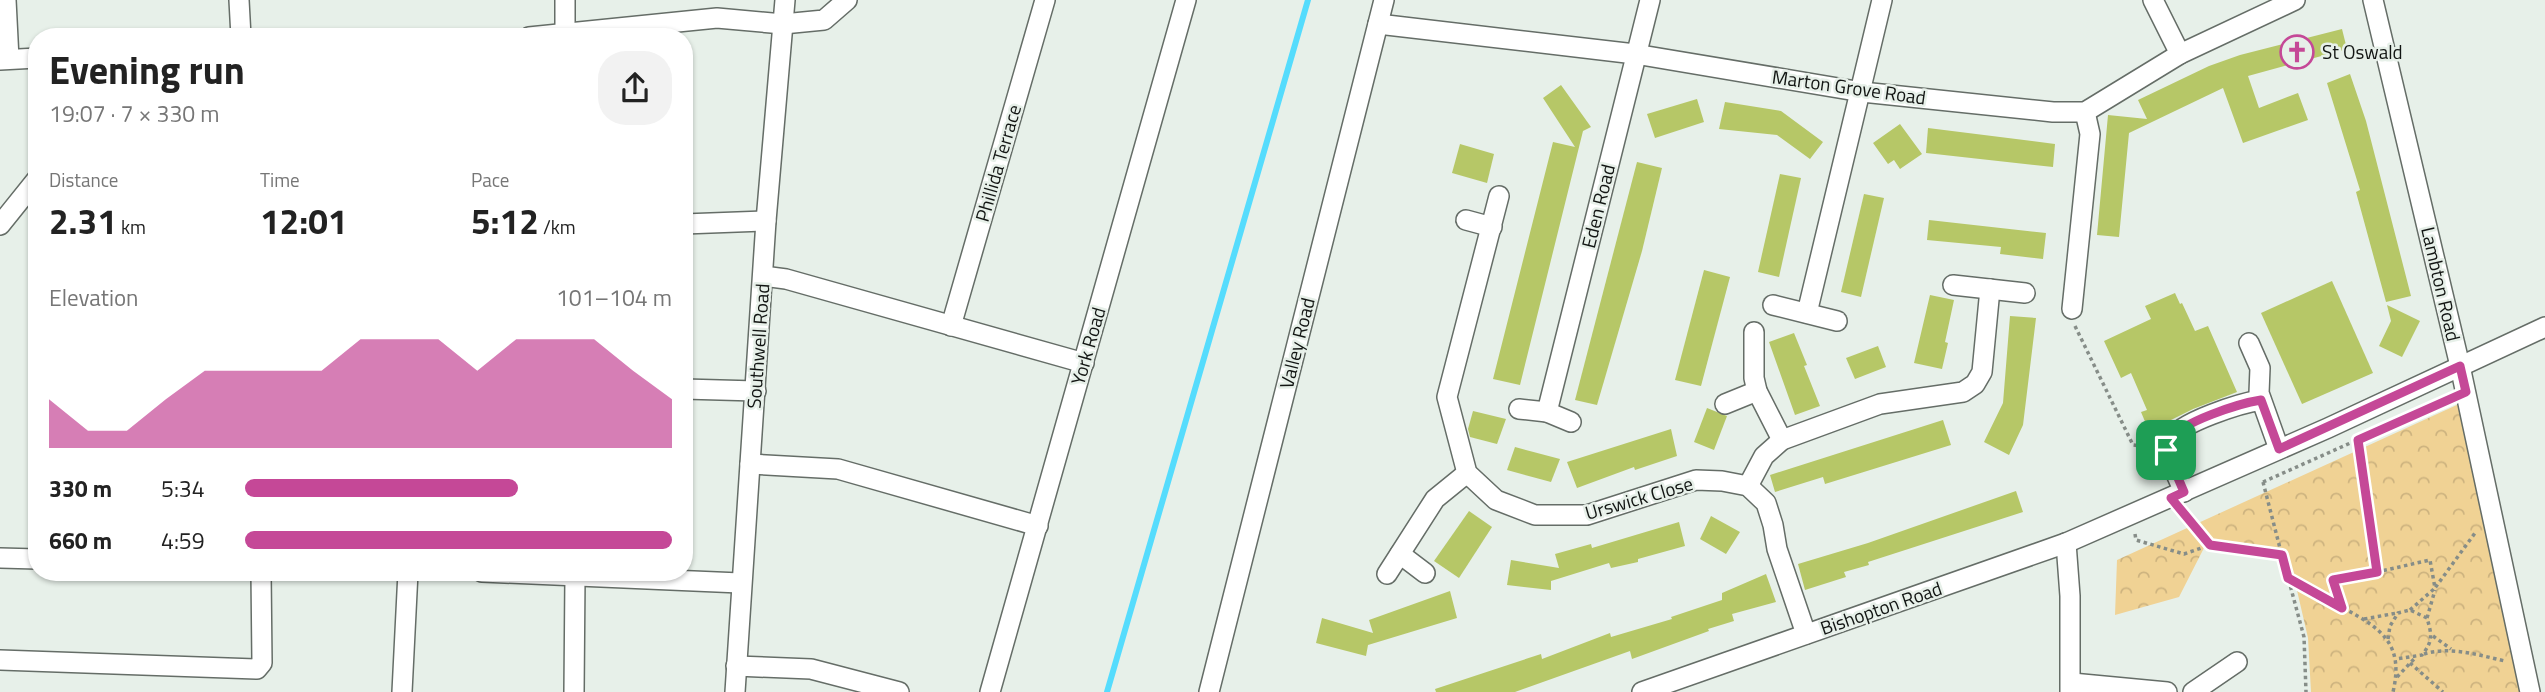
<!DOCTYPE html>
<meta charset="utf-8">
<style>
:root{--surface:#fff;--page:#f2f2f2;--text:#222;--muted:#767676;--accent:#c54897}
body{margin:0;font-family:"Titillium Web",sans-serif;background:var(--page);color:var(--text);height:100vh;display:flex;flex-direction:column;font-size:26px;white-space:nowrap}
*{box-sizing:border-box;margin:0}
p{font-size:23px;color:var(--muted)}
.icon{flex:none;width:38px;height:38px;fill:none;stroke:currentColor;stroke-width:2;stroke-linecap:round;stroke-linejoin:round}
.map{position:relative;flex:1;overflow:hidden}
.drawer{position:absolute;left:28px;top:28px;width:665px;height:553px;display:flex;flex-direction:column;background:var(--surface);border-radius:28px;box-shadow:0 2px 5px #0004}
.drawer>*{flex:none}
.pin{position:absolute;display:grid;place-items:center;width:60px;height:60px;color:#fff;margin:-30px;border-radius:14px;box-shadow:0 4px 10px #0006}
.round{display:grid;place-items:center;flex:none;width:74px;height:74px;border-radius:28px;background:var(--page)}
.headline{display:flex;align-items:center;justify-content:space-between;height:119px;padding:0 21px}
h1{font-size:38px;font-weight:700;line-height:52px}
.stats{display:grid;grid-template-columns:repeat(3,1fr);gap:10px;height:119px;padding:7px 21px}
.stats div{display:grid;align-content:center}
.stats b{font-size:35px;font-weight:700}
.stats small{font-size:19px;font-weight:400}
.stats p{font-size:19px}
.chart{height:196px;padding:14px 21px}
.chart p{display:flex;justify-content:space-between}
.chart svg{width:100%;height:126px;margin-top:7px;fill:var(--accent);opacity:.7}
ul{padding:0 21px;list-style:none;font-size:23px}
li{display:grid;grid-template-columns:112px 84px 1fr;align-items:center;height:52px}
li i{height:18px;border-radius:9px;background:var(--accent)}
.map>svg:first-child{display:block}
.park{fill:url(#park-crowns)}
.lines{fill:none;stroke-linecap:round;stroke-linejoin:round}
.stream{stroke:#55dcfd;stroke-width:6}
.building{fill:#b6c767}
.minor-casing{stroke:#656d67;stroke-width:22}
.path{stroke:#868d88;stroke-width:3.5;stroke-dasharray:3.5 3.5;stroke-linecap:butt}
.minor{stroke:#fff;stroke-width:19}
.route-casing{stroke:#fff;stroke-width:14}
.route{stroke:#c54897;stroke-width:9}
.labels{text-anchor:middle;stroke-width:5;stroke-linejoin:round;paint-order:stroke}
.poi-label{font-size:19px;fill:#121513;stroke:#e7f0e9;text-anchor:start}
.street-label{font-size:19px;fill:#121513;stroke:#e7f0e9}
</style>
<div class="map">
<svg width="2545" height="692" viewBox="0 0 2545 692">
<defs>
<pattern id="park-crowns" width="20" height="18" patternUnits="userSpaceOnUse" patternTransform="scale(1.75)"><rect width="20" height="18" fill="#f0d294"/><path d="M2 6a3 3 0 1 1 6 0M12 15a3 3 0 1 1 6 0" fill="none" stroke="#cdb37f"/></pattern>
</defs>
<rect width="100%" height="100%" fill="#e7f0e9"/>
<!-- park -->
<polygon class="park" points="2459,404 2520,692 2311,692 2308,638 2290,560 2206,544 2179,597 2115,615 2117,560"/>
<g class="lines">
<!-- stream -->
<polyline class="stream" points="1107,692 1308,0"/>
</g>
<!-- building -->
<g class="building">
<polygon points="2342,29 2347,49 2248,76 2259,108 2298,93 2308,120 2243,143 2223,88 2129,133 2119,237 2097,235 2108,115 2147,119 2138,100 2209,66 2240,55"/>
<polygon points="2350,74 2366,121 2411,296 2386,302 2356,192 2360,190 2327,83"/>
<polygon points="1561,85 1591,127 1583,131 1520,385 1493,379 1553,142 1575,147 1543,98"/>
<polygon points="1697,99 1704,122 1655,138 1647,114"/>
<polygon points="1725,102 1781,111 1823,142 1810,159 1777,135 1719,129"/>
<polygon points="1900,124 1922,154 1900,169 1894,160 1888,164 1873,143"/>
<polygon points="1928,128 2055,144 2053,167 1926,153"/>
<polygon points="1460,144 1494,154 1487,183 1452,173"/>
<polygon points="1637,162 1662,168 1642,251 1597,405 1575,400"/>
<polygon points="1780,174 1801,178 1779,277 1758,272"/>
<polygon points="1864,194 1884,198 1861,297 1841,292"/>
<polygon points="1929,220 2046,233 2043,259 2000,254 2001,247 1927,240"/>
<polygon points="1704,270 1730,277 1701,386 1675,380"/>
<polygon points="2332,281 2373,373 2302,404 2261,313"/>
<polygon points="2175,293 2180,304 2182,303 2195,331 2208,326 2237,392 2193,409 2149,431 2141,412 2147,410 2131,373 2121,378 2104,341 2151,319 2145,306"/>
<polygon points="1930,295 1954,300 1945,342 1948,343 1942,369 1914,363"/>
<polygon points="2387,305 2420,321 2402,357 2379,346 2391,321"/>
<polygon points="2010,316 2036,318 2023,425 2009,455 1984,442 2003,403"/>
<polygon points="1794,333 1807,365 1804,366 1820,406 1795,415 1769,342"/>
<polygon points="1878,346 1886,367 1855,379 1846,358"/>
<polygon points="1707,408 1727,416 1714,450 1694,442"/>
<polygon points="1473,411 1506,419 1497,444 1470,437 1468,429"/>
<polygon points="1943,420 1951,445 1825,484 1823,477 1775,492 1770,475"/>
<polygon points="1671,429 1677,456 1635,470 1634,467 1577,488 1567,462"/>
<polygon points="1515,447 1560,459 1551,482 1507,470"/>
<polygon points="2016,491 2023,512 1868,562 1869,565 1844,572 1846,577 1805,590 1798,564 1868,543"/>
<polygon points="1469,511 1492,527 1459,578 1434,561"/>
<polygon points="1711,516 1740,532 1726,554 1700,539"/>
<polygon points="1679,522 1685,546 1638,559 1638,562 1611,568 1609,563 1551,581 1551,590 1507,585 1511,560 1559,568 1555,554 1591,544 1592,548"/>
<polygon points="1766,574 1776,602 1732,614 1734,621 1708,629 1709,631 1632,659 1630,651 1515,692 1436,692 1435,689 1541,654 1542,659 1610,633 1611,637 1672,619 1671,617 1722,600 1722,593"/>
<polygon points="1450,591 1457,618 1368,645 1366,656 1316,643 1322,618 1373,633 1369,620"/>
</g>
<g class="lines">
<defs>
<g id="minor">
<polyline points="6,0 9,59"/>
<polyline points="239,0 241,37"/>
<polyline points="2153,0 2180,54"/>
<polyline points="2373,0 2460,366 2530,692"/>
<polyline points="1378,24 1635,54 1862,92 2053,112 2085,112 2180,54 2295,0"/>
<polyline points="565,32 565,0"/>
<polyline points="529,37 717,18 783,24 824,20 847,0"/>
<polyline points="0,60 37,58"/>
<polyline points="1499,196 1447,397 1467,473 1496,500 1535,515 1587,515 1696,480 1722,481 1748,486 1766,503 1773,525 1777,549 1806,634"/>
<polyline points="1466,220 1492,227"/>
<polyline points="684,224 766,221"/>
<polyline points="0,225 37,179"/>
<polyline points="763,276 786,279 1084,363"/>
<polyline points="1953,285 2025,293"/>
<polyline points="1773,305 1837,321"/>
<polyline points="2072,309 2090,134 2085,112"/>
<polyline points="1807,313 1882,0"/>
<polyline points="951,326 1045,0"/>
<polyline points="1754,332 1754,378 1757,391 1782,440"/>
<polyline points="2249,343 2260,368 2259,393 2279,449"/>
<polyline points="684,389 756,391"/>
<polyline points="1725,404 1757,391"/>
<polyline points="1519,409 1547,412 1571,422"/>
<polyline points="1547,412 1650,0"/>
<polyline points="750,464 838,469 1038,526"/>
<polyline points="1748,486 1764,456 1782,440 1880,404 1963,392 1975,384 1982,372 1990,289"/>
<path d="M2184 492 2166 451C2168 447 2168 443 2170 440 2180 422 2241 403 2261 400"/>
<polyline points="2066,543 2070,596 2070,692"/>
<polyline points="1400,554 1425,573"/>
<polyline points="0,558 37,559"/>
<polyline points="482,572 740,583"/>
<polyline points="1387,574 1435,499 1467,473"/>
<polyline points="0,660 257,669 262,663 261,572"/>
<polyline points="736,666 811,669 899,692"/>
<polyline points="2072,683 2167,692"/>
<polyline points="402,692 408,572"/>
<polyline points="574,692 575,576"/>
<polyline points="735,692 766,221 785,0"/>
<polyline points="990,692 1186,0"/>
<polyline points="1209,692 1384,0"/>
<polyline points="1642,692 2066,543 2328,428 2545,327"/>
<polyline points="2193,692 2237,662"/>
</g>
</defs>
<!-- minor casing -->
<use href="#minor" class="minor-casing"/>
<!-- path -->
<g class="path">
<polyline points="2075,326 2133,445 2147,447"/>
<polyline points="2358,440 2377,572 2430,560 2435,588 2475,533"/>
<polyline points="2263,482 2449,399"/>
<polyline points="2263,482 2282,556"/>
<polyline points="2183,513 2209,545"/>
<polyline points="2135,534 2136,540 2184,554 2210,545 2282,555 2304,637 2306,692"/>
<polyline points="2289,579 2342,608 2333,580 2377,572"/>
<path d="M2343 608C2383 629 2404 645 2393 692"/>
<polyline points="2410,610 2435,588"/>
<polyline points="2427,618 2435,590"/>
<polyline points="2364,619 2397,613"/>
<polyline points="2433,636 2451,649"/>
<path d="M2388 639 2390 626 2398 613 2410 610 2427 618C2432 635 2433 641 2422 655L2396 659"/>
<path d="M2424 654C2451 646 2478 655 2505 661"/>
<polyline points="2410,663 2443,692"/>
<polyline points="2397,677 2415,658"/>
</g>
<!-- minor -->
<use href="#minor" class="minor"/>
</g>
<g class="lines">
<defs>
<path id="route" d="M2460 366 2466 392 2358 440 2377 572 2333 580 2342 608 2288 578 2282 555 2210 545 2171 498 2184 492 2166 450C2168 447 2168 443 2170 440 2180 422 2241 403 2261 400L2279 449Z"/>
</defs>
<!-- route casing -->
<use href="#route" class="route-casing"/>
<!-- route -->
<use href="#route" class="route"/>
</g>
<!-- icons -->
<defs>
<symbol id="church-ring" viewBox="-11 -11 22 22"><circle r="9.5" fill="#e7f0e9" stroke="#c54897" stroke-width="1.5"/><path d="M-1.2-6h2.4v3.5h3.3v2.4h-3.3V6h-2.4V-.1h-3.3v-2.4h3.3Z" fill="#c54897"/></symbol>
</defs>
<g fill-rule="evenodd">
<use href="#church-ring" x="2278" y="33" width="38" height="38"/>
</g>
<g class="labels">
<!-- poi labels -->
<g class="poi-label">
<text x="2322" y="59">St Oswald</text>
</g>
<!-- street labels -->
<g class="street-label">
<text transform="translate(1849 87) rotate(8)" y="7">Marton Grove Road</text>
<text transform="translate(998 163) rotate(-74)" y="7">Phillida Terrace</text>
<text transform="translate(1598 206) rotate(-76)" y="7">Eden Road</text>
<text transform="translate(2441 284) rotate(77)" y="7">Lambton Road</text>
<text transform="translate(1297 343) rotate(-76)" y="7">Valley Road</text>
<text transform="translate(758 346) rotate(-86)" y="7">Southwell Road</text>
<text transform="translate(1088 346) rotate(-74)" y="7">York Road</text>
<text transform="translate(1639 498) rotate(-16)" y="7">Urswick Close</text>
<text transform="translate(1881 608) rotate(-19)" y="7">Bishopton Road</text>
</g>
</g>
</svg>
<div class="pin" style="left:2166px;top:450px;background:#1e9e55"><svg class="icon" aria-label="arrive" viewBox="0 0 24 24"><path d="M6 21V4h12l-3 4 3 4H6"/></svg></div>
<section class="drawer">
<div class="headline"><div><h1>Evening run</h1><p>19:07 · 7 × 330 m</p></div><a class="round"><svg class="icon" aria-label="share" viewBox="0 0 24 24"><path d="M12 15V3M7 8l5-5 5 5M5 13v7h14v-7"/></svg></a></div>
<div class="stats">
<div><p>Distance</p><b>2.31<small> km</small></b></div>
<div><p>Time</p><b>12:01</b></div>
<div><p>Pace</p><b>5:12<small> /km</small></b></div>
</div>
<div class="chart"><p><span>Elevation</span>101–104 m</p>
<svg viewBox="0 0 160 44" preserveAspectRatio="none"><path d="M0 44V27L10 38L20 38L30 27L40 17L50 17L60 17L70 17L80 6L90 6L100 6L110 17L120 6L130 6L140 6L150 17L160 27V44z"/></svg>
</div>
<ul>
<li><b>330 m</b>5:34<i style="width:64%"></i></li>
<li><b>660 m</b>4:59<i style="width:100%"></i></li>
</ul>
</section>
</div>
